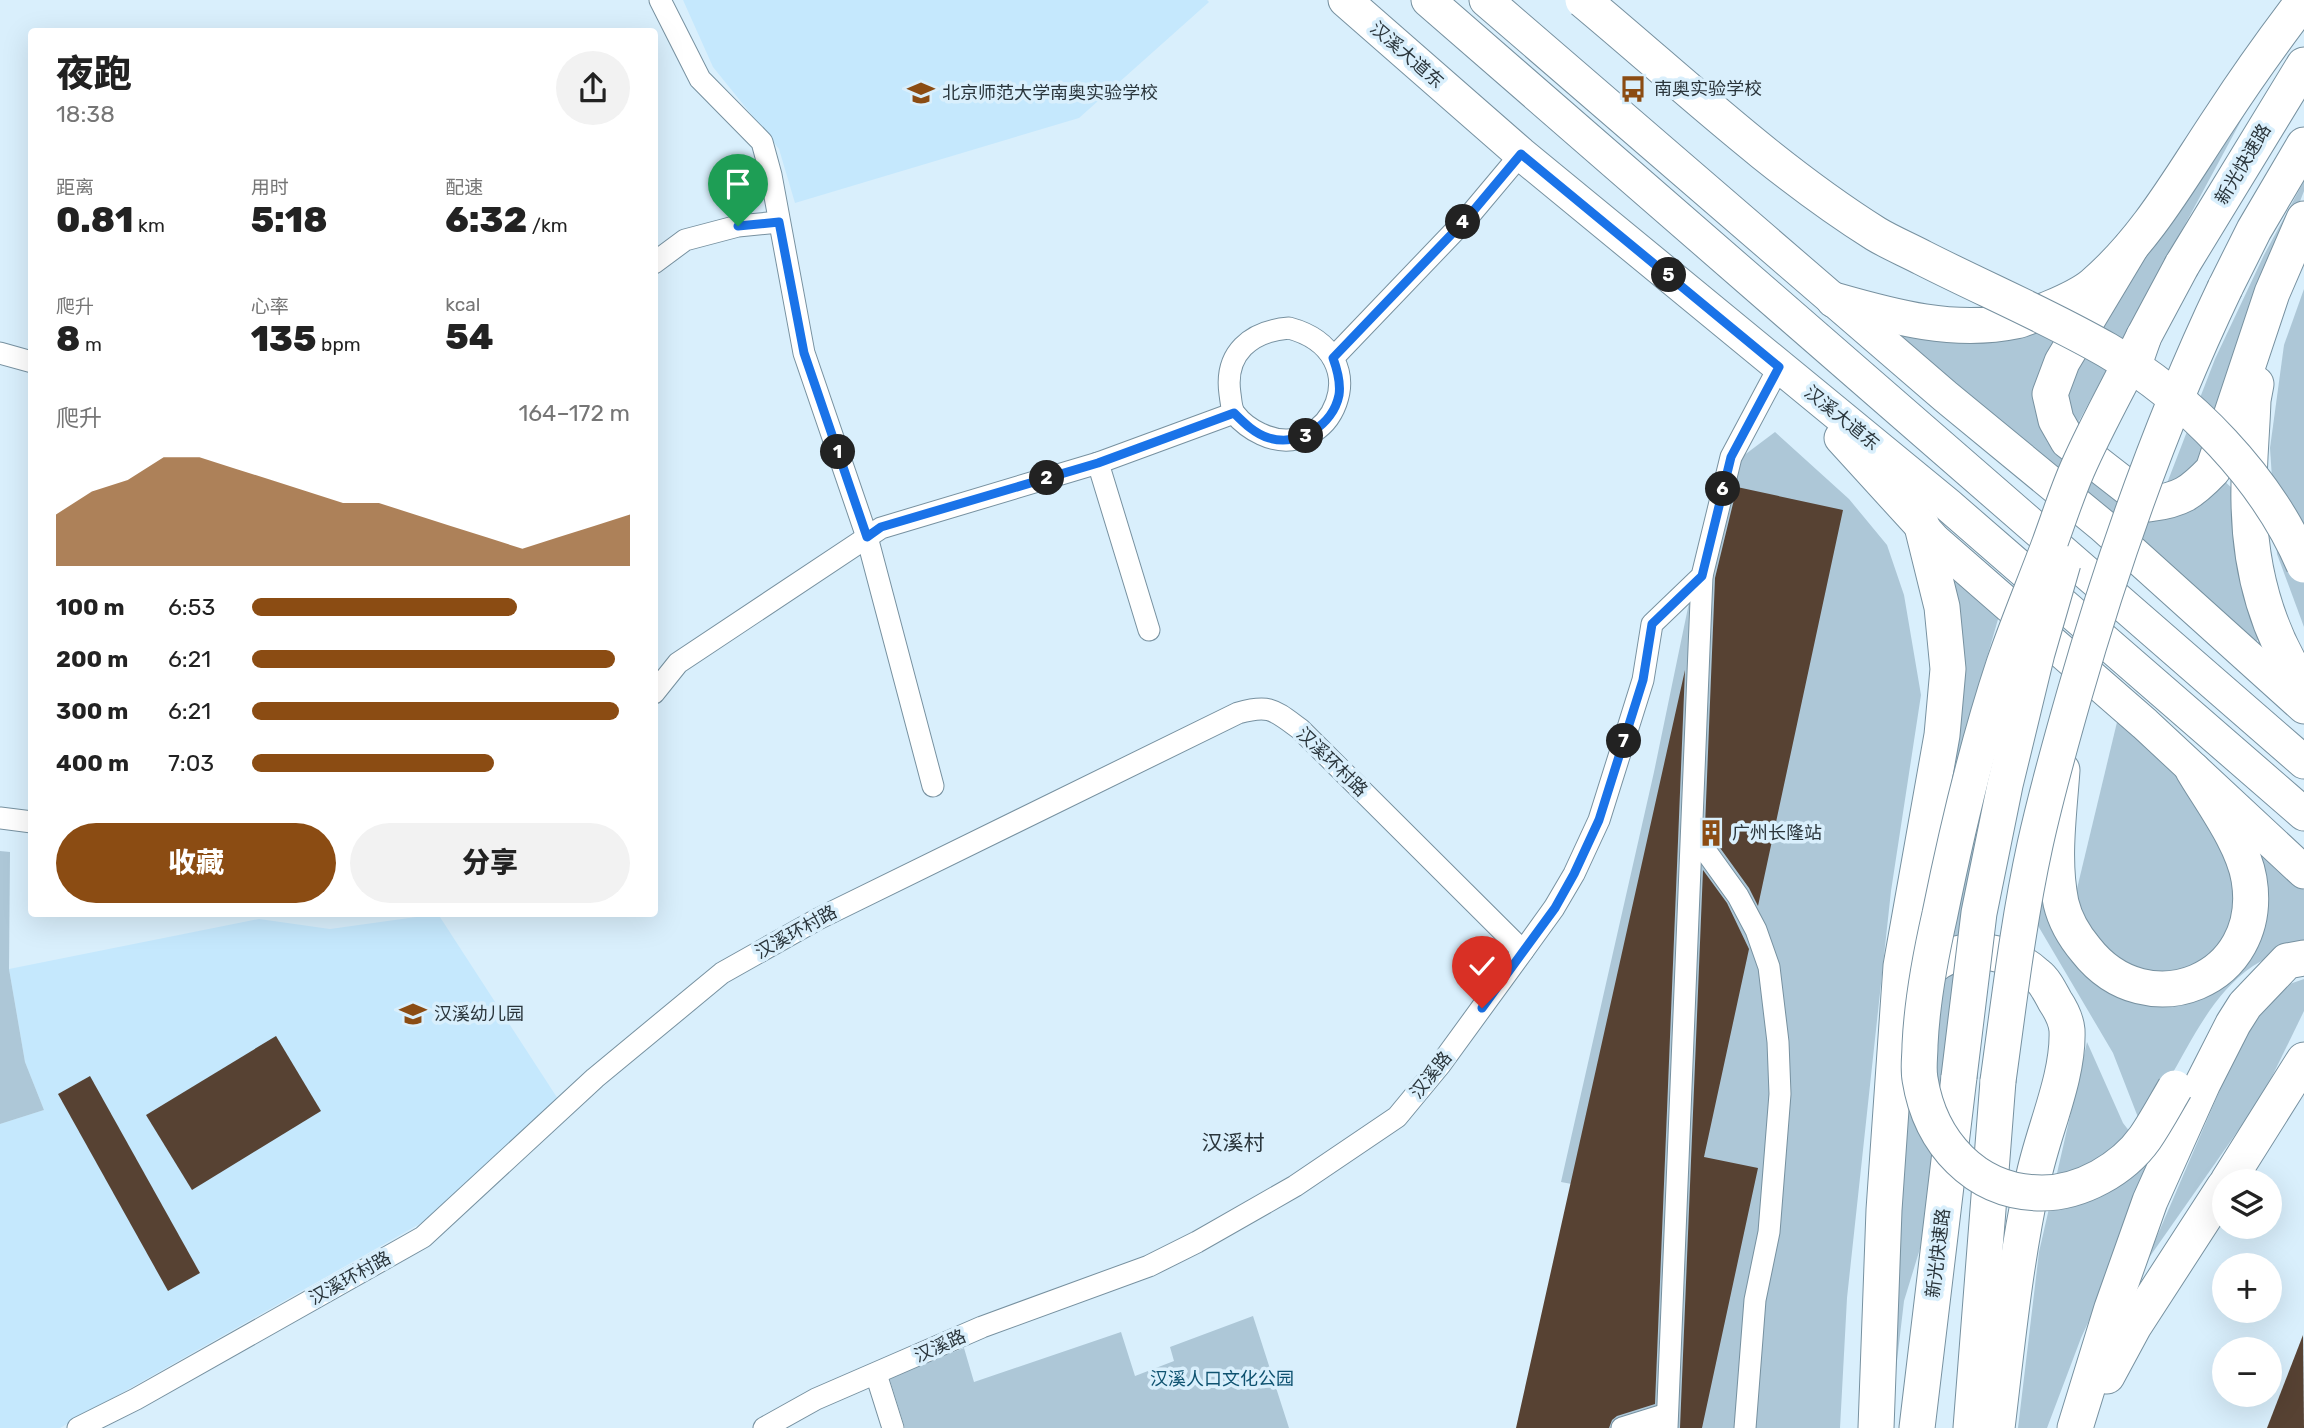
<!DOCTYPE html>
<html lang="zh">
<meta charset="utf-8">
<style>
:root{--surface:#fff;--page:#f2f2f2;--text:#222;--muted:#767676;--accent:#8b4c13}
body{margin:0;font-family:Rubik,"Noto Sans SC",sans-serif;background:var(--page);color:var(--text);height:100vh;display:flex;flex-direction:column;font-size:26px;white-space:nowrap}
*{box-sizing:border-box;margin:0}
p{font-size:23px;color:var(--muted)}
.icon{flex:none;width:38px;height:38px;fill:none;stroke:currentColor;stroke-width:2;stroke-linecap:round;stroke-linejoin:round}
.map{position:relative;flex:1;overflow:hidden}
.side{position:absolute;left:28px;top:28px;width:630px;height:889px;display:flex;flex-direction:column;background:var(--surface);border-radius:7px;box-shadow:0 7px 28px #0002}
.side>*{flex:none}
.fabs{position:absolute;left:2212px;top:1169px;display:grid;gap:14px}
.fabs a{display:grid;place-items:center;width:70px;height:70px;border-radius:50%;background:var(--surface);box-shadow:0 7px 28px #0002;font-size:35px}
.pin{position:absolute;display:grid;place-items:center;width:60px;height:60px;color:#fff;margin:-72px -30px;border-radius:50% 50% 50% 0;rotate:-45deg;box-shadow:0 0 7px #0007}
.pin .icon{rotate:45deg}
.km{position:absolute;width:35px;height:35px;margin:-18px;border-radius:50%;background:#222;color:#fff;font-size:19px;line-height:35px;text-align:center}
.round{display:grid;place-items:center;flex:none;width:74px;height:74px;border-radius:37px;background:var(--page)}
.overview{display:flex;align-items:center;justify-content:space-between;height:119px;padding:0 28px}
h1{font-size:38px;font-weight:800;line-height:52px}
.stats{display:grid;grid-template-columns:repeat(3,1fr);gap:10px;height:119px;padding:7px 28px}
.stats div{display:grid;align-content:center}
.stats b{font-size:35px;font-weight:800}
.stats small{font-size:19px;font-weight:400}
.stats p{font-size:19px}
.chart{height:196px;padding:14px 28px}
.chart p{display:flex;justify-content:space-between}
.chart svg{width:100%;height:126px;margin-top:7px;fill:var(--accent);opacity:.7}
.action{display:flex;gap:14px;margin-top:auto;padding:14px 28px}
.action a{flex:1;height:80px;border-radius:42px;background:var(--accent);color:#fff;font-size:28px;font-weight:800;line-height:80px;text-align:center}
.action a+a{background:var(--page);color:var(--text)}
ul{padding:0 28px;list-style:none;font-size:23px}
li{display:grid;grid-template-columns:112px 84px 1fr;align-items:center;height:52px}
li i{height:18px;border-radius:9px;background:var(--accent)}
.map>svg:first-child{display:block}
.built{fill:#c5e8fd}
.green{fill:#adc7d7}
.building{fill:#574233}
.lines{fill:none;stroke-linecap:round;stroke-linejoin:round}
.minor-casing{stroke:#7791a0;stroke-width:23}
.primary-casing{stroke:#7791a0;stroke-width:35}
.trunk-casing{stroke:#7791a0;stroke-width:37}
.minor{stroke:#fff;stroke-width:21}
.primary{stroke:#fff;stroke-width:33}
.trunk{stroke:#fff;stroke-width:35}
.trunk-bridge-casing{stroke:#7791a0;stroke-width:37;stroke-linecap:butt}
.trunk-bridge{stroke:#fff;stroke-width:35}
.route-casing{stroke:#fff;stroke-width:14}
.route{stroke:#1a73e8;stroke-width:9}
.labels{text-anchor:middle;stroke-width:7;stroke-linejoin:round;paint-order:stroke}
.street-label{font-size:18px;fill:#2a353b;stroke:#d9effc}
.poi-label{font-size:18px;fill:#2a353b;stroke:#d9effc;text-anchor:start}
.park-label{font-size:18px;fill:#0e5270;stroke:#d9effc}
.quarter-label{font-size:21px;fill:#2a353b;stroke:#d9effc}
</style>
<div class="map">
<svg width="2304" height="1428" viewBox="0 0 2304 1428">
<rect width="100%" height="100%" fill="#d9effc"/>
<!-- built -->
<g class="built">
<polygon points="683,0 1207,0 1209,2 1079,118 795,203 779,149 713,67"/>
<polygon points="438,914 558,1099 423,1222 60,1428 0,1428 0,1124 44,1110 25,1062 9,969 259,919 330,929"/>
</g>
<!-- green -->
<g class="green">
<polygon points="2264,78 2071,436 2062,385 2069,363"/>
<polygon points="2304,181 2304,191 2244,346 2212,456 2164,491 2215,359 2264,255"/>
<polygon points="2304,289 2304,627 2277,554 2270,448 2284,345"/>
<polygon points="2079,310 2035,397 2042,431 2048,443 2145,515 2220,477 2236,492 2263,634 2252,646 1885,328"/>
<polygon points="1775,432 1849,499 1887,545 1904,595 1921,695 1891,891 1847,1298 1840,1428 1540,1428 1631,1195 1561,1182 1654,772 1715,477"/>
<polygon points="1958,577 2001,609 1948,792 1948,585"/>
<polygon points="2118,718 2178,771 2241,886 2227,933 2209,960 2179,973 2144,976 2114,958 2089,932 2075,897"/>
<polygon points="1980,814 1922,1242 1904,1301 1891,1412 1904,1074 1959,871"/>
<path d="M2257 849 2304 890V948C2286 951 2269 956 2253 966 2212 994 2191 1042 2167 1083 2159 1098 2150 1111 2141 1125L2113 1053 2037 924 2045 879 2103 987 2128 1001 2159 1004 2246 961 2263 932 2266 900Z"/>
<polygon points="0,851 10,852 9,969 25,1062 44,1110 0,1124"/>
<polygon points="2304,979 2304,1011 2263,1095 2146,1262 2240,1043 2261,1007 2284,986"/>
<polygon points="2087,1042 2123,1123 2147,1154 2179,1096 2141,1207 2081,1338 2047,1428 2018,1428 2039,1252"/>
<polygon points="1253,1316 1289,1428 905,1428 889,1377 964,1348 974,1382 1121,1332 1135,1376 1174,1361 1170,1347"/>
</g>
<!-- building -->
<g class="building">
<polygon points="1737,487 1843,510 1758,906 1749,888 1705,827 1715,578"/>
<polygon points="1685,670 1655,1404 1617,1416 1612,1420 1609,1428 1516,1428"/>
<polygon points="1703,870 1727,903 1749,949 1704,1157 1758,1168 1702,1428 1680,1428"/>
<polygon points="276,1036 321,1111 192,1190 146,1115"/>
<polygon points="90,1076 200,1273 168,1291 58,1094"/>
<polygon points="2303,1335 2304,1428 2267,1428"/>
</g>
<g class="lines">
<defs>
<g id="minor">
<polyline points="660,0 700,79 762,142 771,175 804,353 867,537 933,786"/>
<polyline points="654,263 685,240 738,226 779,222"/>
<path d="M1289 328C1382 353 1331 467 1261 434 1252 430 1241 422 1235 414 1231 409 1231 400 1230 394 1224 353 1251 331 1289 328Z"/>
<polyline points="0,353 32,362"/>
<polyline points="1333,358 1469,216 1521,154"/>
<polyline points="1098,463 1149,630"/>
<polyline points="654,693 678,663 881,528 1098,463 1234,413"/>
<polyline points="0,818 32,822"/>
<polyline points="1692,832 1738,896 1756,930 1769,967 1778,1042 1780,1094 1769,1232 1755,1300 1745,1428"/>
<polyline points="876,1374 893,1428"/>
<path d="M78 1428 136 1399 423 1237 595 1078 722 973 818 919 1238 713C1270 704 1274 710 1300 729L1523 951"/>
<polyline points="764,1428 816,1399 982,1327 1149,1266 1197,1242 1295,1186 1397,1117 1440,1065 1523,951 1554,908 1574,874 1599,820 1643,680 1652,624 1702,576 1731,457 1779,367"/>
<polyline points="1622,1428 1667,1414"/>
<polyline points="1667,1428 1702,576"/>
</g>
<g id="primary">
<polyline points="1345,0 1521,154 1947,504 2304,814"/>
<polyline points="1428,0 2304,762"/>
<polyline points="1486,0 1945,396 2103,526 2304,707"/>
<polyline points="1841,438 1935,541 2145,724 2304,872"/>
</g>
<g id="trunk">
<path d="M2131 247 2062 362 2050 394 2056 420 2068 441 2149 504C2181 500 2191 493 2213 470L2272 293 2304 219"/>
<polyline points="2182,265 2304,65"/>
<polyline points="2225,288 2254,230 2304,145"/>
<path d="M1834 300C1893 317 1955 334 2016 321 2026 319 2036 313 2046 310 2062 303 2080 296 2093 285 2147 239 2182 175 2221 117 2247 77 2275 38 2304 0"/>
<path d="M2256 384 2253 400C2252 434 2248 469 2249 503 2250 570 2267 632 2304 687"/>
<path d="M2062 770C2059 814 2052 860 2061 903 2065 920 2075 937 2086 950 2147 1028 2266 981 2249 879 2243 843 2212 802 2193 770"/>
<path d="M1918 991C1920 987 1920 980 1923 976 1926 970 1933 966 1938 962 1969 943 2011 951 2037 975 2045 981 2050 992 2055 1001 2061 1010 2066 1019 2067 1030 2069 1078 2042 1133 2033 1180 2015 1262 2007 1345 1997 1428"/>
<polyline points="2228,1181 2304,1060"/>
<polyline points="2107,1376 2134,1326 2224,1187"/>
<polyline points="1876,1428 1884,1210 1901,966 1942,735 1948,669 1942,607 1922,526"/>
<polyline points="1917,1428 1959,1077"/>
<polyline points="1971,1428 1998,1081"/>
<polyline points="2075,1428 2112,1308 2150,1201 2203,1083 2233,1024 2245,1005 2287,961 2304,958"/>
</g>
</defs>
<!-- minor casing -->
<use href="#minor" class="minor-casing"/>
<!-- primary casing -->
<use href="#primary" class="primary-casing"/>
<!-- trunk casing -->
<use href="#trunk" class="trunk-casing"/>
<!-- minor -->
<use href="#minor" class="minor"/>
<!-- primary -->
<use href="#primary" class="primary"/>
<!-- trunk -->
<use href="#trunk" class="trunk"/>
<defs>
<g id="trunk-bridge">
<path d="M1583 0C1678 79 1771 168 1876 234 1891 243 1908 250 1923 258 1984 289 2048 316 2107 350 2189 398 2267 478 2304 565"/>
<path d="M2144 336C2122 381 2097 424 2077 470 2064 500 2055 531 2043 561 2030 595 2016 629 2004 664 1977 745 1957 830 1940 914 1930 958 1922 1000 1920 1045 1920 1056 1918 1068 1920 1079 1930 1142 1975 1193 2042 1193 2081 1193 2123 1169 2145 1138 2156 1122 2165 1105 2175 1088"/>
<polyline points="2136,359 2144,336 2182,265"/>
<polyline points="1959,1077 1979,913 2005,785 2037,653 2063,563"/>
<path d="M1998 1081C2009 1002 2018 923 2035 845 2046 795 2060 745 2074 696 2114 556 2162 420 2225 288"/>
</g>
</defs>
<!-- trunk-bridge casing -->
<use href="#trunk-bridge" class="trunk-bridge-casing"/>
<!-- trunk-bridge -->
<use href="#trunk-bridge" class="trunk-bridge"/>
</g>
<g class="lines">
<defs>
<path id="route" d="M738 226 779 222 804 353 867 537 881 527 1098 463 1234 413C1244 423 1255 434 1269 438 1299 447 1333 425 1339 395 1341 382 1337 369 1333 358L1469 216 1521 154 1779 367 1731 457 1702 576 1652 624 1643 680 1599 820 1574 874 1555 908 1482 1008"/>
</defs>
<!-- route casing -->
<use href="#route" class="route-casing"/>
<!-- route -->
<use href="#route" class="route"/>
</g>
<!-- icons -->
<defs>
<symbol id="bus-bare" viewBox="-9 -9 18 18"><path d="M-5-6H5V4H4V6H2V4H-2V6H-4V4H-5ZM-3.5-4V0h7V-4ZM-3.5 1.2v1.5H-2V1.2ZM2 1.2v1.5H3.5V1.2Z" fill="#8b4c13" stroke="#d9effc" stroke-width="2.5" paint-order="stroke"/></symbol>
<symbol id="school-bare" viewBox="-9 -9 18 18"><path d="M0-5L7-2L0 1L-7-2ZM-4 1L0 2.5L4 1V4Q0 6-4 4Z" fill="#8b4c13" stroke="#d9effc" stroke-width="2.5" paint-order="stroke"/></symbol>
<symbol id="building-bare" viewBox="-9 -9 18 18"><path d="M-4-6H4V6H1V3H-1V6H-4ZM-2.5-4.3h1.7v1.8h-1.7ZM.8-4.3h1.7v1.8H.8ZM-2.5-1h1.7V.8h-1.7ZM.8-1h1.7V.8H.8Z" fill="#8b4c13" stroke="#d9effc" stroke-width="2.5" paint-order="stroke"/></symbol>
</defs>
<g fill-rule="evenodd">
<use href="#bus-bare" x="1614" y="70" width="38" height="38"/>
<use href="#school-bare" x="902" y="74" width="38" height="38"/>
<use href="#building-bare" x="1692" y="814" width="38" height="38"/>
<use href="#school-bare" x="394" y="995" width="38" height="38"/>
</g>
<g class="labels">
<!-- street labels -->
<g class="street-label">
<text transform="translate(1407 55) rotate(41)" y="6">汉溪大道东</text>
<text transform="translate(2243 164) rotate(-59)" y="6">新光快速路</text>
<text transform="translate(1842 418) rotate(39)" y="6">汉溪大道东</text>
<text transform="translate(1332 762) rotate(44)" y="6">汉溪环村路</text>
<text transform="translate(796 932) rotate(-29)" y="6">汉溪环村路</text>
<text transform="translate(1431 1075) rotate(-51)" y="6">汉溪路</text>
<text transform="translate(1938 1253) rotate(-83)" y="6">新光快速路</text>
<text transform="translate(350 1278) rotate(-29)" y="6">汉溪环村路</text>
<text transform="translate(940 1346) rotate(-24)" y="6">汉溪路</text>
</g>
<!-- poi labels -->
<g class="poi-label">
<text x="1654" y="95">南奥实验学校</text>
<text x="942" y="99">北京师范大学南奥实验学校</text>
<text x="1732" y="839">广州长隆站</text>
<text x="434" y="1020">汉溪幼儿园</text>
</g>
<!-- park labels -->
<g class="park-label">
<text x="1222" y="1385">汉溪人口文化公园</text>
</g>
<!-- quarter labels -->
<g class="quarter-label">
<text x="1233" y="1150">汉溪村</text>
</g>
</g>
</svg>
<div class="fabs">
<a><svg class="icon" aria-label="layers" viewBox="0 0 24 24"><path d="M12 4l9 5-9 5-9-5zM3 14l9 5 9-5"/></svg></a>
<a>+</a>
<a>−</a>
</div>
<div class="pin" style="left:738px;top:226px;background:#1e9e55"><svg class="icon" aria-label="arrive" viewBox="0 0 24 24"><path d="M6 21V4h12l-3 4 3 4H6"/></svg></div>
<div class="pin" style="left:1482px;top:1008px;background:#d93025"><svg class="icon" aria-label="check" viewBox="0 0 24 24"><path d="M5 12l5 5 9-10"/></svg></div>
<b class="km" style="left:838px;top:452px">1</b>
<b class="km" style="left:1047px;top:478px">2</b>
<b class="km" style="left:1306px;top:436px">3</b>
<b class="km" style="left:1463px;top:222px">4</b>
<b class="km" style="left:1669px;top:275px">5</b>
<b class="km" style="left:1723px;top:489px">6</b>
<b class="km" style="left:1624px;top:741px">7</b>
<section class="side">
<div class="overview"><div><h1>夜跑</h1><p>18:38</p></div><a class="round"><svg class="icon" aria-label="share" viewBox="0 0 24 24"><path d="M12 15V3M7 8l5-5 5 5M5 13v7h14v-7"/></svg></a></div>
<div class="stats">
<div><p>距离</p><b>0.81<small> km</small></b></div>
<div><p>用时</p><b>5:18</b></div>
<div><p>配速</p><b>6:32<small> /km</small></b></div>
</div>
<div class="stats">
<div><p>爬升</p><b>8<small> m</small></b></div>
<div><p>心率</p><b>135<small> bpm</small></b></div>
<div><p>kcal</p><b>54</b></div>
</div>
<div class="chart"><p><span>爬升</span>164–172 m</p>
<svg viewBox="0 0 160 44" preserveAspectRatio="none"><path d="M0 44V26L10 18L20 14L30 6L40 6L50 10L60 14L70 18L80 22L90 22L100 26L110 30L120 34L130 38L140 34L150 30L160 26V44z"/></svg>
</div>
<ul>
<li><b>100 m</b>6:53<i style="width:70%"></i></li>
<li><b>200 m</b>6:21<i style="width:96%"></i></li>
<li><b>300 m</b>6:21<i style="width:97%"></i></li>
<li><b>400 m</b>7:03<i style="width:64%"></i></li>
</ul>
<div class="action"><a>收藏</a><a>分享</a></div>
</section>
</div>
